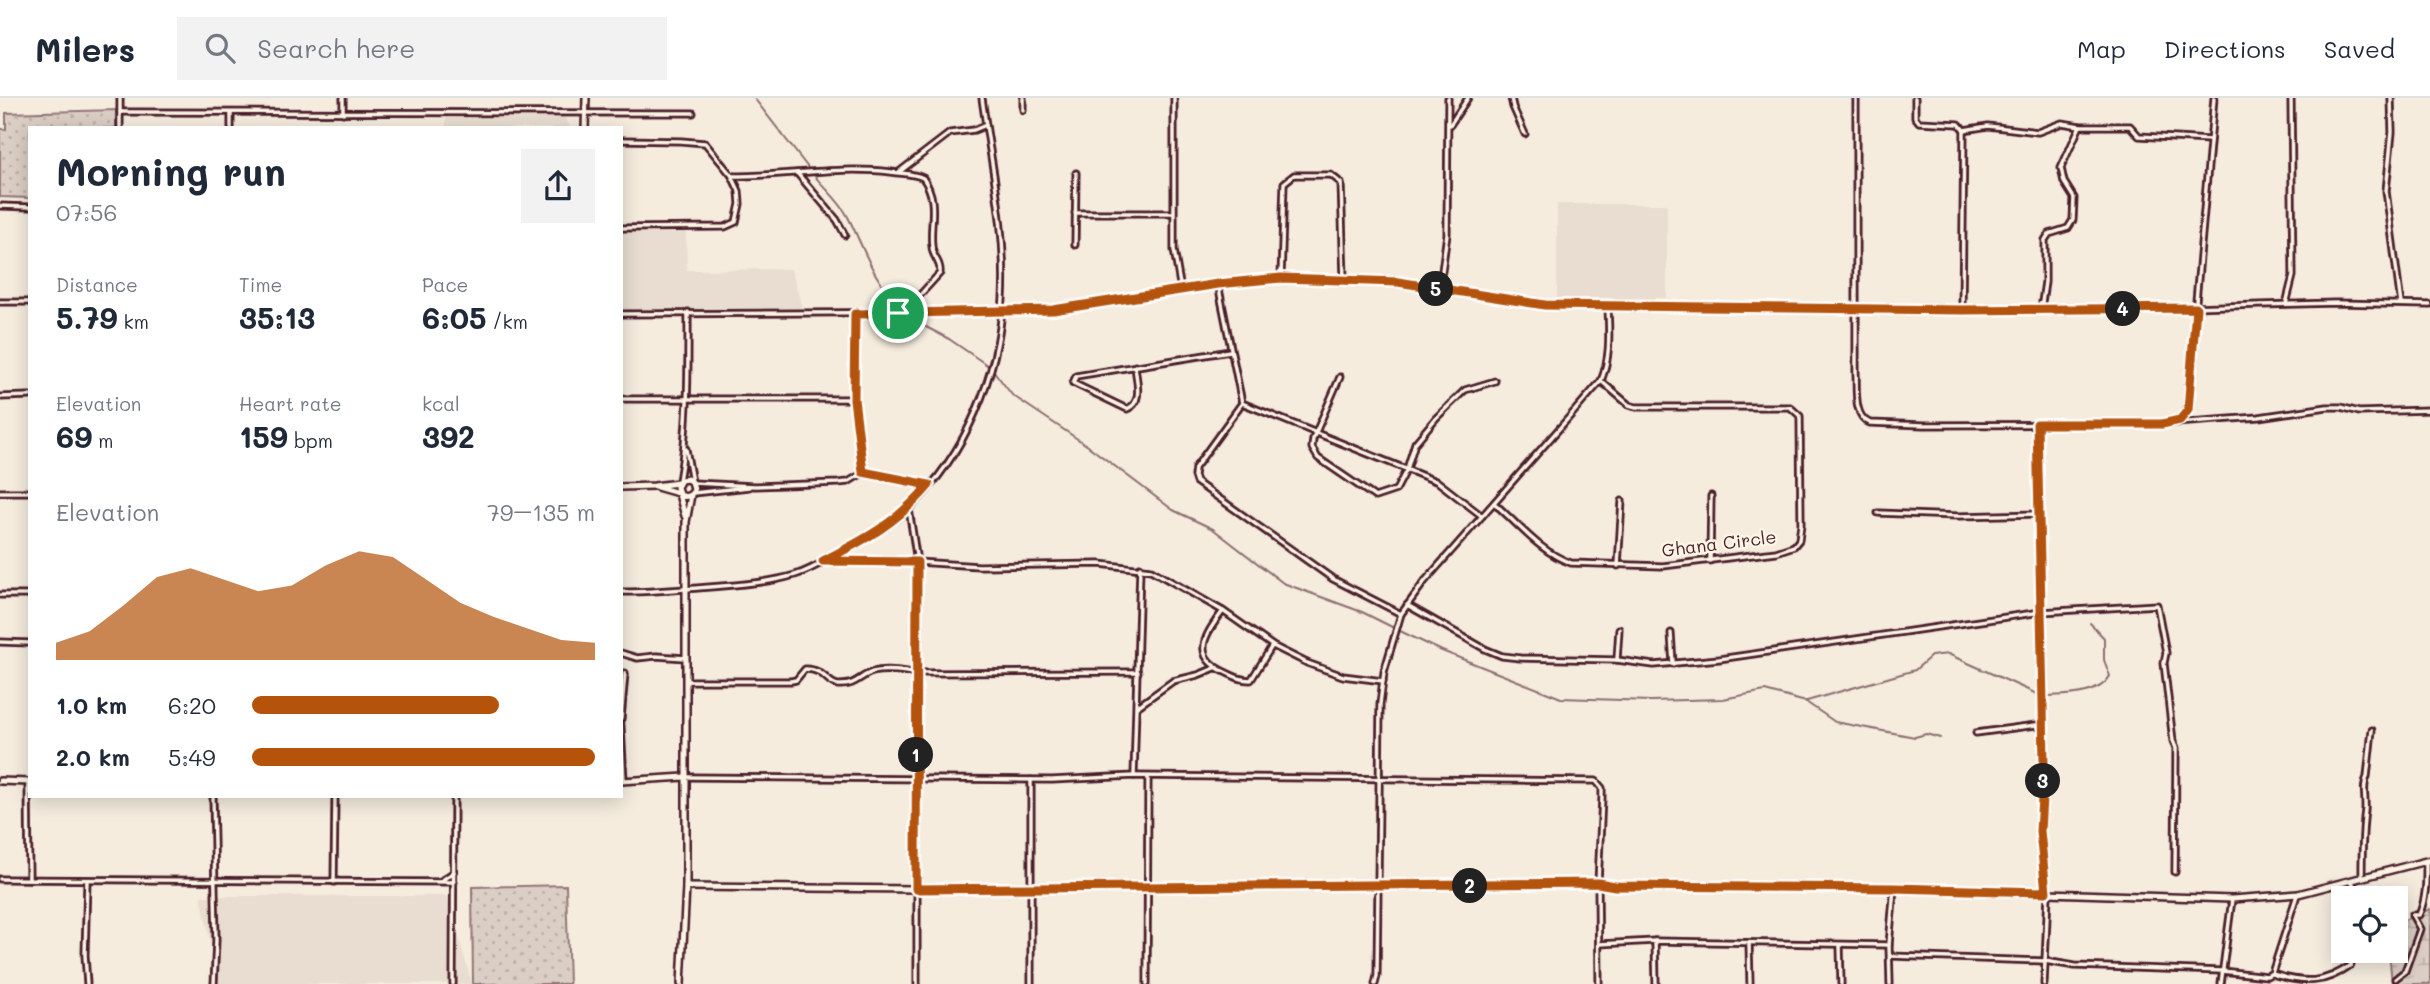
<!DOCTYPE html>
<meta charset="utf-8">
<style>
:root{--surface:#fff;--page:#f2f2f3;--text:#1f2937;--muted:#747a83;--line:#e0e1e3;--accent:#b45309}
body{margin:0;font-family:Mali,sans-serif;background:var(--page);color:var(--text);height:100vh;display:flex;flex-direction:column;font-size:26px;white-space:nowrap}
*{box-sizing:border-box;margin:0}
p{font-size:23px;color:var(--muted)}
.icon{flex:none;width:38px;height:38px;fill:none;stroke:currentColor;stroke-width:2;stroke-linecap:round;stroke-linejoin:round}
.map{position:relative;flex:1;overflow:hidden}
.drawer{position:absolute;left:28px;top:28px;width:595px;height:672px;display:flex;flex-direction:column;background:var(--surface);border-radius:0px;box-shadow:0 4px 18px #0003}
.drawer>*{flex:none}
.fabs{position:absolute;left:2331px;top:788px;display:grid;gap:14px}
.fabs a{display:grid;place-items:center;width:77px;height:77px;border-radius:0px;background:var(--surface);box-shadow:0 4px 18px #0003;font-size:35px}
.pin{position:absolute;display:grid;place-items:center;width:60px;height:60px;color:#fff;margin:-30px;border:4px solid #fff;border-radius:50%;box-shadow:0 2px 7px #0007}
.km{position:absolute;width:35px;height:35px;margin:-18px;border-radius:50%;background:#222;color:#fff;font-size:19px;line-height:35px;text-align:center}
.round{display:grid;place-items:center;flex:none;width:74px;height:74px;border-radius:0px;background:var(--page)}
.head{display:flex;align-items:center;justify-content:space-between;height:119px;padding:0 28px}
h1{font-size:38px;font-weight:800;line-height:52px}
.stats{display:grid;grid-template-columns:repeat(3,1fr);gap:10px;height:119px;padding:7px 28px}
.stats div{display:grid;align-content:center}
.stats b{font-size:30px;font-weight:800}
.stats small{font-size:19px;font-weight:400}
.stats p{font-size:19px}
.chart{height:196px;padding:14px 28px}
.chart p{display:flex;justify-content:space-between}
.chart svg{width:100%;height:126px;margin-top:7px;fill:var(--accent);opacity:.7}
ul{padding:0 28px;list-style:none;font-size:23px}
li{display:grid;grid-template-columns:112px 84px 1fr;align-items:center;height:52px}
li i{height:18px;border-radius:9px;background:var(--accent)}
header{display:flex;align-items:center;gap:42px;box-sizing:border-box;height:98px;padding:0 35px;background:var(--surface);border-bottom:2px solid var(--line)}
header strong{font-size:33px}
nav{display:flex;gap:38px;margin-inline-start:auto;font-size:24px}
.search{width:490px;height:63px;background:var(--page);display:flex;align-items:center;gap:18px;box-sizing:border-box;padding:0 24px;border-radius:0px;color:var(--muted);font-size:26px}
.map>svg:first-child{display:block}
.built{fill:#e8ddd0}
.wetland{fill:url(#wetland-marsh);stroke:#927678;stroke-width:2}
.park{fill:url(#park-dots);stroke:#927678;stroke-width:2}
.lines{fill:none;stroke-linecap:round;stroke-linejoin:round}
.stream{stroke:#8c6e70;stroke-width:2}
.street-casing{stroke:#4a1f2b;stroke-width:9}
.secondary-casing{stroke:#4a1f2b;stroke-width:10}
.street{stroke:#fcf5e5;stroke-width:3.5}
.secondary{stroke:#fcf5e5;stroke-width:5}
.street-bridge-casing{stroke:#4a1f2b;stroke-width:9;stroke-linecap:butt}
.street-bridge{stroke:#fcf5e5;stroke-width:3.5}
.route-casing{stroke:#fff;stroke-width:14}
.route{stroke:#b45309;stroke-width:9}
.labels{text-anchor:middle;stroke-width:5;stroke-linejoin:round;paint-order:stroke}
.street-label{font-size:18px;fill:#4a1f2b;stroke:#fcf5e5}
</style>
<header>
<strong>Milers</strong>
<div class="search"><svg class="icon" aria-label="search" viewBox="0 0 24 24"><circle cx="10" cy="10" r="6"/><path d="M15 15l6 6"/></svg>Search here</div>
<nav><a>Map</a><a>Directions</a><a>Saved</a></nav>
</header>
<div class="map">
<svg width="2430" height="886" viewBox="0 0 2430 886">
<defs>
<pattern id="wetland-marsh" width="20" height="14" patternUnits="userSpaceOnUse" patternTransform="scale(1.75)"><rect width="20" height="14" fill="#dbcec4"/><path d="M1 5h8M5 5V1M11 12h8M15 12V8" fill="none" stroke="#bdb0a9"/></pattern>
<pattern id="park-dots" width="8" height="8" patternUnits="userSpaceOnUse" patternTransform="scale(1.75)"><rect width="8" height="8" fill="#dbcec4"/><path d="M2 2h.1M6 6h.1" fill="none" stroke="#bdb0a9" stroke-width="1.8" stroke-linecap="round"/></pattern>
</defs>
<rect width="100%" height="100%" fill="#f5ecde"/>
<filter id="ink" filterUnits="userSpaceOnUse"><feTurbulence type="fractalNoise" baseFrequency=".0143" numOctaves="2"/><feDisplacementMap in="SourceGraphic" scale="14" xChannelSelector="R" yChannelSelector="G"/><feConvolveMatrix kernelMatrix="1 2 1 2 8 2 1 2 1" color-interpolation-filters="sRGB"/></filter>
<g filter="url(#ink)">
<!-- built -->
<g class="built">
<polygon points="564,19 571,30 446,30 446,20"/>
<rect x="1557" y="106" width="110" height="94"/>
<polygon points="686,133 687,172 791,171 803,211 621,212 621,134"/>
<polygon points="201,798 447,798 472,886 219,886"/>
</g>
<!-- wetland -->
<polygon class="wetland" points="2430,811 2430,886 2392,886 2389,852 2396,852 2396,831 2399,824"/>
<!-- park -->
<g class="park">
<polygon points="116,12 116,30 30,30 30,100 0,99 0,31 6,31 6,15"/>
<polygon points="566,787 569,886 473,886 472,789"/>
</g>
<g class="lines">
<!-- stream -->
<g class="stream">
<polyline points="754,0 809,71"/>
<path d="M813 76C824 90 840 103 848 119 864 150 873 183 900 207"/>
<polyline points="913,218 926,229 949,241 987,267"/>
<polyline points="993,272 1012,297 1088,348 1173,412 1213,431 1283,485 1362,514 1394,530"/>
<polyline points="1400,533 1442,553 1561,600 1651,603 1723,601 1765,593 1806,604 1835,624 1915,639 1926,636 1940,640"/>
<path d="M2048 598C2068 597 2100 597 2110 578L2104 562V540L2090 525"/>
<polyline points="1807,603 1915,572 1931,558 1948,556 2039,597"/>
</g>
<defs>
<g id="street">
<polyline points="120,0 120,30"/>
<polyline points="343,0 343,15"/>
<polyline points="1174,0 1174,152 1181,192"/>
<polyline points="1511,0 1513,9 1525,36"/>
<path d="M1856 0V275C1857 291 1853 319 1870 325L1924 327 2162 326 2173 325 2186 316 2214 0"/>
<polyline points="1915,0 1915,19 1919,24 1959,26 1964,32 1962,212"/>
<polyline points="2391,0 2392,34 2386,93 2401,206"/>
<polyline points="1023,12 1023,0"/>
<polyline points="120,14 693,15"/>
<polyline points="231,15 231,30"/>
<polyline points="1450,27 1468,0"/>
<polyline points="1964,32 1988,28 2038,34 2062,25 2080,28 2130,28 2139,38 2210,42"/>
<polyline points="621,42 681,43 705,45 732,78 739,93 740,106 736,124 725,129 621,130"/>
<polyline points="899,74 950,35 974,32 986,27"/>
<polyline points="797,75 837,122 845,137"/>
<path d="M732 78C786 78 838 68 891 74 903 76 913 75 923 80 941 105 927 131 933 154 936 163 941 165 940 175L920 197 907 203 898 215"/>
<polyline points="0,108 30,109"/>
<polyline points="1075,115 1173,115"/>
<polyline points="1075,147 1076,75"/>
<polyline points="1281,180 1284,85 1294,77 1331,77 1341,85 1344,181"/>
<polyline points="1218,186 1242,305 1195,370 1194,378 1196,384 1333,481 1401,516"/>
<polyline points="1436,191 1442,173 1447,136 1448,0"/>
<polyline points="0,204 30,204"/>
<polyline points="2286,206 2293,178 2291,0"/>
<polyline points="2041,211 2045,184 2045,142 2049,136 2068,130 2073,122 2074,100 2064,84 2061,70 2080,28"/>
<polyline points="1010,214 1053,212 1218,186 1281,180 1385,183 1545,207 1608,209 2085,212 2336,205 2430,207"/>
<polyline points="621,216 993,214"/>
<polyline points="855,216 854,301 863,375"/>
<path d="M1135 268C1136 282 1144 305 1127 311L1073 285 1076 278 1230 253"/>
<polyline points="1340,279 1313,341 1312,350 1318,360 1375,399 1396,392 1407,371 1415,345 1436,320 1465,292 1495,283"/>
<polyline points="0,299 30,298"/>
<polyline points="621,301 854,301"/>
<polyline points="1242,305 1438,384 1482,418"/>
<polyline points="2175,325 2259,319 2327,309 2341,309 2359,314 2430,312"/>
<polyline points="686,351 692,384"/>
<path d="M679 383C689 327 688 271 688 214"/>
<polyline points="693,385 755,388 838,385 848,384 863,375 928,387"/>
<polyline points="0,394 30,394"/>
<polyline points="693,395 749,389"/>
<path d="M1494 405C1517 425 1541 455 1571 465L1663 468 1776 454 1794 448 1799 442 1801 426 1800 318 1790 309H1636L1629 307 1601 283"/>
<polyline points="909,411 917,464 979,468 1100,466 1151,472 1223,513 1273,548 1307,565 1343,578 1383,583"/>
<polyline points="1878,415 1958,418 2039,416"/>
<polyline points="1710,463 1711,398"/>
<polyline points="1618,468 1622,403"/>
<path d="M621 494C655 494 688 491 722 488 747 486 771 484 795 477 812 472 828 461 843 453 866 441 891 428 910 410 966 356 998 278 1003 201 1007 134 991 66 982 0"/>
<polyline points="0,497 30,497"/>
<polyline points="1407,507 1485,551 1502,558 1520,560 1617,562 1654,567 1719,561 2041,514 2037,325"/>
<path d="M1223 513C1205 537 1190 558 1225 574 1235 579 1241 582 1251 582L1272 548"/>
<polyline points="1671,535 1673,566"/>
<polyline points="0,544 30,545"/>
<polyline points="621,555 637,560 656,558 686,560"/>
<polyline points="1617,562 1619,531"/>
<path d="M687 583H791L796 582 805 571C825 571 827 586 838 587 857 588 859 578 873 574 886 570 904 574 917 575V464L824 463"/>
<polyline points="1137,609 1173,583 1198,577 1215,570"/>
<polyline points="621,621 625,575"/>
<polyline points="621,628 624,683"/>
<polyline points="1976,635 2036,627 2043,632"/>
<polyline points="1134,678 1140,469"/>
<polyline points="687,679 1052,682 1134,678 1596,683 1602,690 1602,699 1598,785 1599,886"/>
<polyline points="28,684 29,781"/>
<polyline points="213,698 216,842 214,886"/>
<path d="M2362 778C2362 755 2362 734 2365 712 2366 700 2362 689 2367 679L2372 632"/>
<polyline points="0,781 454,784"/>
<polyline points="87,782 85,857 87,886"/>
<polyline points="441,783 454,774"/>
<polyline points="2352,783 2358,800"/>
<polyline points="334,784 335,698"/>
<polyline points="2046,795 2040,733 2044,667 2041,514 2157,507 2166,555 2164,565 2173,643 2176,650 2175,774"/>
<polyline points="1655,843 1656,886"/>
<polyline points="1749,845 1750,886"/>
<polyline points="1599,846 1655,843 1889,847"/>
<polyline points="1840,847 1841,886"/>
<polyline points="1890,858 2045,863 2075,868 2222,873 2267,878 2272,875 2297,797"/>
<path d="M2272 876C2305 886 2325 886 2351 867L2354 855 2352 852"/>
<path d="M2395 881 2405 873 2420 831 2412 817H2419C2427 799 2426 782 2426 763"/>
<polyline points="453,886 454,698"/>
<polyline points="917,886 917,575 1138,574"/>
<polyline points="1031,886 1031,682"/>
<polyline points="1147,886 1148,679"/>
<path d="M1375 886 1377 878 1380 606 1384 574 1401 516 1425 483 1601 283C1611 258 1609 235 1608 209"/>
<polyline points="1890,886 1889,847 1894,790"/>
<polyline points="2044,886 2048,796"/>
<polyline points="2221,886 2232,801"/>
</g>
<g id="secondary">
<polyline points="585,30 586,0"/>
<polyline points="621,389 654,388 678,385"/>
<polyline points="657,389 678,395"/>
<path d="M680 397C686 400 691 398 694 392L692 384 687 381 681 382 677 389 685 418"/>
<polyline points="0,683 30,684"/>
<polyline points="621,683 685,679"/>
<polyline points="686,789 916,791 1598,785 1615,788 1894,790 2232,801 2298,796 2430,762"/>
<polyline points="681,886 686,789 686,424 691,397"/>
</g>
</defs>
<!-- street casing -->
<use href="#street" class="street-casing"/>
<!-- secondary casing -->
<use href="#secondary" class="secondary-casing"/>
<!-- street -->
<use href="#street" class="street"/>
<!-- secondary -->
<use href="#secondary" class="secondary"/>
<defs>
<polyline id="street-bridge" points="993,214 1010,214"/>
</defs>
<!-- street-bridge casing -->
<use href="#street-bridge" class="street-bridge-casing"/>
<!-- street-bridge -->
<use href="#street-bridge" class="street-bridge"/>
</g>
</g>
<g class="lines" filter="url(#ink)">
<defs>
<path id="route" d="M1281 180 1398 184 1545 207 1962 212 2196 210 2188 312 2180 322 2162 326H2037L2043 606 2044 667 2040 733 2046 794 1894 790 1615 788 1598 785 916 791 917 464 823 463C866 441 897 425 929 387L863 374 854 301 855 216 1053 212 1218 186Z"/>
</defs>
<!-- route casing -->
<use href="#route" class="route-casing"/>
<!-- route -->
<use href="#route" class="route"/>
</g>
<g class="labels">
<!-- street labels -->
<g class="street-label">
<text transform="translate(1719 446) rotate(-7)" y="6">Ghana Circle</text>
</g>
</g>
</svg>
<div class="fabs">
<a><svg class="icon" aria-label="locate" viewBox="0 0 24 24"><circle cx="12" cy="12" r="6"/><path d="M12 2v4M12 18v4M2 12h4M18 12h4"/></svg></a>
</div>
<div class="pin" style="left:898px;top:215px;background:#1e9e55"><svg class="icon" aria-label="arrive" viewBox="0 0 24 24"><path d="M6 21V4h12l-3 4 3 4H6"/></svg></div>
<b class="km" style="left:916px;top:657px">1</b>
<b class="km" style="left:1470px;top:788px">2</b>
<b class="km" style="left:2043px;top:683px">3</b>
<b class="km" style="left:2123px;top:211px">4</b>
<b class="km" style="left:1436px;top:191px">5</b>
<section class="drawer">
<div class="head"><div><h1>Morning run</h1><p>07:56</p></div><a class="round"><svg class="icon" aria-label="share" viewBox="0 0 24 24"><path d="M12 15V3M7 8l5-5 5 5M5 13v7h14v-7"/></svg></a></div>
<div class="stats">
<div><p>Distance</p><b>5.79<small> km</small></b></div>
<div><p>Time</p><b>35:13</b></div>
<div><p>Pace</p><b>6:05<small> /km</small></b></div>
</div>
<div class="stats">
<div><p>Elevation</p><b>69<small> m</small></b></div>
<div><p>Heart rate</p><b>159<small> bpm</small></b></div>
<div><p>kcal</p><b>392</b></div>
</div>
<div class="chart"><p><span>Elevation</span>79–135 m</p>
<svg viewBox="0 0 160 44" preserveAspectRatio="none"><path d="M0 44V38L10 34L20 25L30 15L40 12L50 16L60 20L70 18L80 11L90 6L100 8L110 16L120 24L130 29L140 33L150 37L160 38V44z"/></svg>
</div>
<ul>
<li><b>1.0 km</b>6:20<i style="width:72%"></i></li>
<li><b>2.0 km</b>5:49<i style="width:100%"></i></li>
</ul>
</section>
</div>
